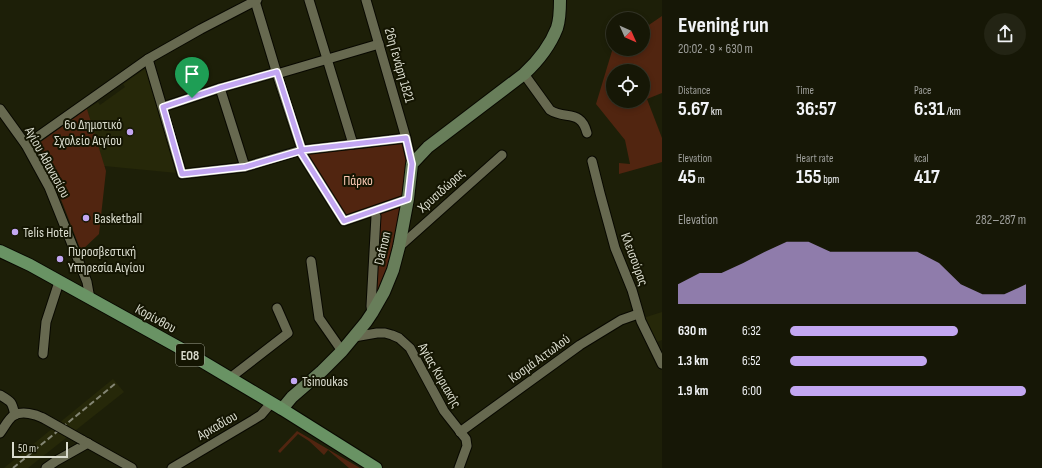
<!DOCTYPE html>
<meta charset="utf-8">
<style>
:root{--surface:#161706;--page:#232414;--text:#f1f3f6;--muted:#9e9f9b;--line:#353628;--accent:#c3a7f2}
body{margin:0;font-family:"Sofia Sans Condensed",sans-serif;background:var(--page);color:var(--text);height:100vh;display:flex;flex-direction:column;font-size:15px;white-space:nowrap}
*{box-sizing:border-box;margin:0}
p{font-size:13px;color:var(--muted)}
.icon{flex:none;width:22px;height:22px;fill:none;stroke:currentColor;stroke-width:2;stroke-linecap:round;stroke-linejoin:round}
.map{position:relative;flex:1;overflow:hidden}
.drawer{display:flex;flex-direction:column;background:var(--surface);width:380px}
.drawer>*{flex:none}
.needle{width:26px;rotate:135deg}
.buttons{position:absolute;left:606px;top:12px;display:grid;gap:8px}
.buttons a{display:grid;place-items:center;width:44px;height:44px;border-radius:50%;background:var(--surface);box-shadow:0 2px 6px #0003,0 0 0 1px var(--line);font-size:20px}
.scale{position:absolute;left:12px;bottom:10px;width:56px;box-sizing:border-box;padding-left:4px;border:2px solid #d9dbcd;border-top:0;font-size:11px;line-height:14px;white-space:nowrap;color:#d9dbcd;-webkit-text-stroke:3px #141502;paint-order:stroke}
.pin{position:absolute;display:grid;place-items:center;width:34px;height:34px;color:#fff;margin:-41px -17px;border-radius:50% 50% 50% 0;rotate:-45deg;box-shadow:0 0 4px #0007}
.pin .icon{rotate:45deg}
.round{display:grid;place-items:center;flex:none;width:42px;height:42px;border-radius:21px;background:var(--page)}
.summary{display:flex;align-items:center;justify-content:space-between;height:68px;padding:0 16px}
h1{font-size:22px;font-weight:700;line-height:30px}
.figures{display:grid;grid-template-columns:repeat(3,1fr);gap:6px;height:68px;padding:4px 16px}
.figures div{display:grid;align-content:center}
.figures b{font-size:20px;font-weight:700}
.figures small{font-size:11px;font-weight:400}
.figures p{font-size:11px}
.chart{height:112px;padding:8px 16px}
.chart p{display:flex;justify-content:space-between}
.chart svg{width:100%;height:72px;margin-top:4px;fill:var(--accent);opacity:.7}
ul{padding:0 16px;list-style:none;font-size:13px}
li{display:grid;grid-template-columns:64px 48px 1fr;align-items:center;height:30px}
li i{height:10px;border-radius:5px;background:var(--accent)}
main{display:flex;flex:1;min-height:0}
.map>svg:first-child{display:block}
.built{fill:#262809}
.green{fill:#512510;fill-rule:evenodd}
.lines{fill:none;stroke-linecap:round;stroke-linejoin:round}
.street-casing{stroke:#080800;stroke-width:11}
.secondary-casing{stroke:#080800;stroke-width:14}
.primary-casing{stroke:#080800;stroke-width:14}
.street{stroke:#676950;stroke-width:9}
.secondary{stroke:#687e5a;stroke-width:12}
.primary{stroke:#699364;stroke-width:12}
.rail{stroke:#848674;stroke-width:2;stroke-dasharray:6 3;stroke-linecap:butt}
.street-bridge-casing{stroke:#080800;stroke-width:11;stroke-linecap:butt}
.street-bridge{stroke:#676950;stroke-width:9}
.route-casing{stroke:#fff;stroke-width:8}
.route{stroke:#c3a7f2;stroke-width:5}
.poi-dot{fill:#c3a7f2;stroke:#141502;stroke-width:1.5}
.labels{text-anchor:middle;stroke-width:4;stroke-linejoin:round;paint-order:stroke}
.shield{fill:#141502;stroke:#9ea090;stroke-width:1}
.shield-label{font-size:13px;font-weight:bold;fill:#d9dbcd}
.street-label{font-size:14px;fill:#d9dbcd;stroke:#141502}
.poi-label{font-size:14px;fill:#d9dbcd;stroke:#141502;text-anchor:start}
.park-label{font-size:14px;fill:#f8c7b2;stroke:#141502}
</style>
<main>
<div class="map">
<svg width="662" height="468" viewBox="0 0 662 468">
<rect width="100%" height="100%" fill="#1d1f08"/>
<!-- built -->
<g class="built">
<polygon points="146,68 177,173 104,166 87,109 98,102 100,105 125,87 123,84"/>
<polygon points="662,312 662,340 655,343 643,318"/>
<polygon points="113,379 124,392 28,468 4,468"/>
</g>
<!-- green -->
<g class="green">
<path d="M662 16V93L647 99 662 138V162L619 174V163L630 164 625 140 596 104 612 51 615 49H643V29ZM613 71H643V101H613Z"/>
<polygon points="87,109 106,171 99,234 81,251 55,184 35,146"/>
<polygon points="403,143 408,162 404,196 345,217 308,155 309,154 368,148"/>
<polygon points="402,205 388,271 375,299 378,214"/>
<polygon points="297,431 360,468 349,468 328,450 324,455 309,441 298,434 280,453 278,451"/>
</g>
<g class="lines">
<defs>
<g id="street">
<polyline points="309,0 353,144"/>
<polyline points="366,0 406,138 412,164"/>
<polyline points="255,1 277,74 302,150"/>
<polyline points="148,59 182,174 245,167 302,150 406,138"/>
<polyline points="277,74 379,44"/>
<path d="M524 74 550 110C565 120 581 109 587 133"/>
<polyline points="220,88 245,167"/>
<polyline points="163,107 220,88 277,72"/>
<polyline points="0,109 26,145 49,187 87,282 90,299"/>
<polyline points="26,145 148,59 201,29 257,0"/>
<polyline points="300,151 344,221 408,199"/>
<polyline points="592,161 600,193 615,248 632,290 641,321 662,364"/>
<polyline points="399,247 502,155"/>
<polyline points="311,261 319,318 342,351"/>
<polyline points="372,313 371,306 376,216"/>
<polyline points="354,337 377,333 385,333 392,335 399,338 410,348 444,411 466,439 467,446 459,468"/>
<polyline points="43,354 46,322 59,282"/>
<polyline points="230,378 288,333 277,308"/>
<path d="M0 395C12 402 12 402 15 415"/>
<polyline points="460,432 580,345 621,320 638,314"/>
<path d="M0 433C4 428 8 419 14 415 23 411 35 414 43 418"/>
<polyline points="82,440 132,468"/>
<polyline points="46,468 56,461 88,443"/>
<polyline points="172,468 253,420 261,415 272,402"/>
</g>
<path id="secondary" d="M282 409 292 397 322 371 342 351 366 322 372 313 384 292 393 270 399 247 408 199 412 164 428 147 524 74C537 62 550 46 557 28 560 19 560 9 560 0"/>
<polyline id="primary" points="0,251 30,265 178,347 282,409 376,468"/>
</defs>
<!-- street casing -->
<use href="#street" class="street-casing"/>
<!-- secondary casing -->
<use href="#secondary" class="secondary-casing"/>
<!-- primary casing -->
<use href="#primary" class="primary-casing"/>
<!-- street -->
<use href="#street" class="street"/>
<!-- secondary -->
<use href="#secondary" class="secondary"/>
<!-- primary -->
<use href="#primary" class="primary"/>
<!-- rail -->
<polyline class="rail" points="13,468 116,383"/>
<defs>
<polyline id="street-bridge" points="43,418 82,440"/>
</defs>
<!-- street-bridge casing -->
<use href="#street-bridge" class="street-bridge-casing"/>
<!-- street-bridge -->
<use href="#street-bridge" class="street-bridge"/>
</g>
<g class="lines">
<defs>
<polygon id="route" points="277,72 302,150 406,138 412,164 408,199 344,221 300,151 245,167 182,174 163,107 220,88"/>
</defs>
<!-- route casing -->
<use href="#route" class="route-casing"/>
<!-- route -->
<use href="#route" class="route"/>
</g>
<!-- markers -->
<g class="poi-dot">
<circle cx="130" cy="132" r="4"/>
<circle cx="86" cy="218" r="4"/>
<circle cx="15" cy="232" r="4"/>
<circle cx="60" cy="259" r="4"/>
<circle cx="294" cy="381" r="4"/>
</g>
<g class="labels">
<!-- shield labels -->
<rect class="shield" x="176" y="344" width="28" height="22" rx="3"/>
<g class="shield-label">
<text x="190" y="360">ΕΟ8</text>
</g>
<!-- street labels -->
<g class="street-label">
<text transform="translate(400 65) rotate(74)" y="5">26η Γενάρη 1821</text>
<text transform="translate(48 162) rotate(61)" y="5">Αγίου Αθανασίου</text>
<text transform="translate(441 190) rotate(-42)" y="5">Χρυσιδώρας</text>
<text transform="translate(382 248) rotate(-77)" y="5">Dafnon</text>
<text transform="translate(635 259) rotate(70)" y="5">Κλεισούρας</text>
<text transform="translate(156 318) rotate(29)" y="5">Κορίνθου</text>
<text transform="translate(539 358) rotate(-36)" y="5">Κοσμά Αιτωλού</text>
<text transform="translate(440 375) rotate(60)" y="5">Αγίας Κυριακής</text>
<text transform="translate(217 425) rotate(-30)" y="5">Αρκαδίου</text>
</g>
<!-- poi labels -->
<g class="poi-label">
<text x="122" y="129" text-anchor="end">6ο Δημοτικό<tspan x="122" dy="16">Σχολείο Αιγίου</tspan></text>
<text x="94" y="223">Basketball</text>
<text x="23" y="237">Telis Hotel</text>
<text x="68" y="256">Πυροσβεστική<tspan x="68" dy="16">Υπηρεσία Αιγίου</tspan></text>
<text x="302" y="386">Tsinoukas</text>
</g>
<!-- park labels -->
<g class="park-label">
<text x="358" y="185">Πάρκο</text>
</g>
</g>
</svg>
<div class="buttons">
<a><svg class="needle" viewBox="-14 -14 28 28"><path d="M0-13l5 13h-10z" fill="#e53935"/><path d="M0 13l5-13h-10z" fill="#9e9f9b"/></svg></a>
<a><svg class="icon" aria-label="locate" viewBox="0 0 24 24"><circle cx="12" cy="12" r="6"/><path d="M12 2v4M12 18v4M2 12h4M18 12h4"/></svg></a>
</div>
<div class="scale">50 m</div>
<div class="pin" style="left:192px;top:98px;background:#1e9e55"><svg class="icon" aria-label="arrive" viewBox="0 0 24 24"><path d="M6 21V4h12l-3 4 3 4H6"/></svg></div>
</div>
<section class="drawer">
<div class="summary"><div><h1>Evening run</h1><p>20:02 · 9 × 630 m</p></div><a class="round"><svg class="icon" aria-label="share" viewBox="0 0 24 24"><path d="M12 15V3M7 8l5-5 5 5M5 13v7h14v-7"/></svg></a></div>
<div class="figures">
<div><p>Distance</p><b>5.67<small> km</small></b></div>
<div><p>Time</p><b>36:57</b></div>
<div><p>Pace</p><b>6:31<small> /km</small></b></div>
</div>
<div class="figures">
<div><p>Elevation</p><b>45<small> m</small></b></div>
<div><p>Heart rate</p><b>155<small> bpm</small></b></div>
<div><p>kcal</p><b>417</b></div>
</div>
<div class="chart"><p><span>Elevation</span>282–287 m</p>
<svg viewBox="0 0 160 44" preserveAspectRatio="none"><path d="M0 44V32L10 25L20 25L30 19L40 12L50 6L60 6L70 12L80 12L90 12L100 12L110 12L120 19L130 32L140 38L150 38L160 32V44z"/></svg>
</div>
<ul>
<li><b>630 m</b>6:32<i style="width:71%"></i></li>
<li><b>1.3 km</b>6:52<i style="width:58%"></i></li>
<li><b>1.9 km</b>6:00<i style="width:100%"></i></li>
</ul>
</section>
</main>
